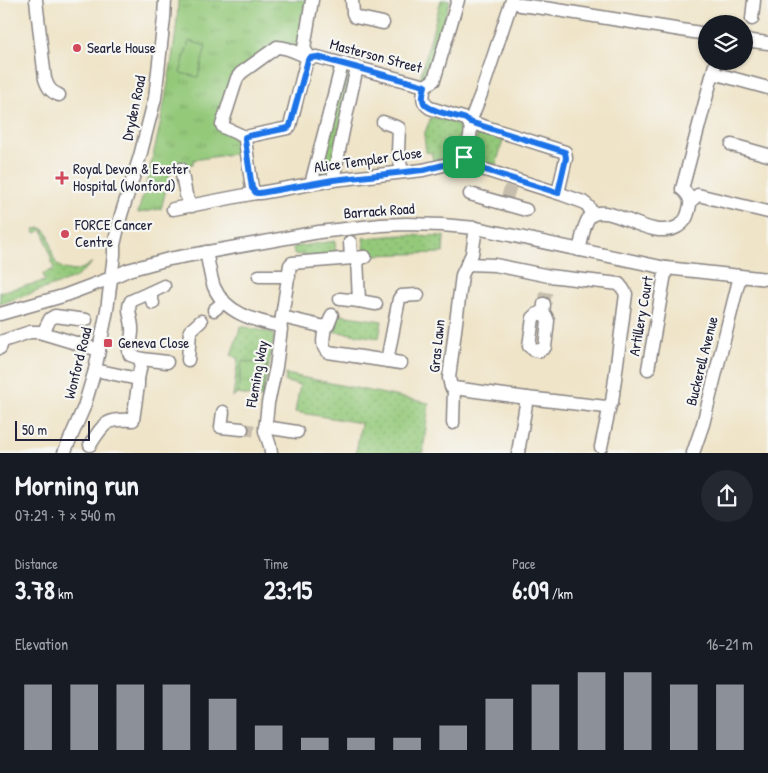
<!DOCTYPE html>
<meta charset="utf-8">
<style>
:root{--surface:#171b24;--page:#242831;--text:#f1f3f6;--muted:#9ea1a6;--accent:#8c9099}
body{margin:0;font-family:"Patrick Hand",sans-serif;background:var(--page);color:var(--text);height:100vh;display:flex;flex-direction:column;font-size:19px;white-space:nowrap}
*{box-sizing:border-box;margin:0}
p{font-size:16px;color:var(--muted)}
.icon{flex:none;width:28px;height:28px;fill:none;stroke:currentColor;stroke-width:2;stroke-linecap:round;stroke-linejoin:round}
.map{position:relative;height:453px;overflow:hidden}
.details{display:flex;flex-direction:column;background:var(--surface);flex:1}
.details>*{flex:none}
.buttons{position:absolute;left:698px;top:15px;display:grid;gap:10px}
.buttons a{display:grid;place-items:center;width:55px;height:55px;border-radius:50%;background:var(--surface);box-shadow:0 1px 4px #0004;font-size:25px}
.scale{position:absolute;left:15px;bottom:12px;width:75px;box-sizing:border-box;padding-left:5px;border:2px solid #22223b;border-top:0;font-size:14px;line-height:18px;white-space:nowrap;color:#22223b;-webkit-text-stroke:4px #f6f6f2;paint-order:stroke}
.pin{position:absolute;display:grid;place-items:center;width:42px;height:42px;color:#fff;margin:-21px;border-radius:10px;box-shadow:0 2px 8px #0006}
.round{display:grid;place-items:center;flex:none;width:52px;height:52px;border-radius:26px;background:var(--page)}
.headline{display:flex;align-items:center;justify-content:space-between;height:85px;padding:0 15px}
h1{font-size:28px;font-weight:700;line-height:38px}
.metrics{display:grid;grid-template-columns:repeat(3,1fr);gap:8px;height:85px;padding:5px 15px}
.metrics div{display:grid;align-content:center}
.metrics b{font-size:25px;font-weight:700}
.metrics small{font-size:14px;font-weight:400}
.metrics p{font-size:14px}
.chart{height:140px;padding:10px 15px}
.chart p{display:flex;justify-content:space-between}
.chart svg{width:100%;height:90px;margin-top:5px;stroke:var(--accent);stroke-width:6}
.map>svg:first-child{display:block}
.grass{fill:url(#grass-dots);stroke:#5b765a}
.park{fill:url(#park-tufts);stroke:#5b765a}
.garden{fill:#94c97a;stroke:#5b765a}
.lines{fill:none;stroke-linecap:round;stroke-linejoin:round}
.minor-tunnel{stroke:#c6bdac;stroke-width:12;stroke-dasharray:12 6;stroke-linecap:butt}
.minor-casing{stroke:#888382;stroke-width:15}
.minor{stroke:#fff;stroke-width:12}
.route-casing{stroke:#fff;stroke-width:10}
.route{stroke:#1a73e8;stroke-width:6}
.poi-dot{fill:#d1495b;stroke:#f6f6f2;stroke-width:2}
.labels{text-anchor:middle;stroke-width:4.5;stroke-linejoin:round;paint-order:stroke}
.poi-label{font-size:15px;fill:#22223b;stroke:#f6f6f2;text-anchor:start}
.street-label{font-size:15px;fill:#22223b;stroke:#f6f6f2}
</style>
<div class="map">
<svg width="768" height="453" viewBox="0 0 768 453">
<defs>
<pattern id="grass-dots" width="8" height="8" patternUnits="userSpaceOnUse" patternTransform="scale(1.25)"><rect width="8" height="8" fill="#94c97a"/><path d="M2 2h.1M6 6h.1" fill="none" stroke="#7fac6a" stroke-width="1.8" stroke-linecap="round"/></pattern>
<pattern id="park-tufts" width="24" height="20" patternUnits="userSpaceOnUse" patternTransform="scale(1.25)"><rect width="24" height="20" fill="#94c97a"/><path d="M3 7l-1-3M5 7V3M7 7l1-3M15 17l-1-3M17 17v-4M19 17l1-3" fill="none" stroke="#7fac6a"/></pattern>
</defs>
<rect width="100%" height="100%" fill="#f6f6f2"/>
<filter id="ink" filterUnits="userSpaceOnUse"><feTurbulence type="fractalNoise" baseFrequency=".02" numOctaves="2"/><feDisplacementMap in="SourceGraphic" scale="10" xChannelSelector="R" yChannelSelector="G"/><feConvolveMatrix kernelMatrix="1 2 1 2 8 2 1 2 1" color-interpolation-filters="sRGB"/></filter>
<filter id="wash" filterUnits="userSpaceOnUse"><feTurbulence type="fractalNoise" baseFrequency=".0096" numOctaves="4" result="noise"/><feDisplacementMap in="SourceGraphic" scale="20" xChannelSelector="R" yChannelSelector="G"/><feGaussianBlur stdDeviation="1.12" result="paint"/><feColorMatrix in="noise" values="0 0 0 0 0 0 0 0 0 0 0 0 0 0 0 0 0 1.4 0 .05"/><feComposite in="paint" operator="in"/></filter>
<g filter="url(#wash)">
<rect width="100%" height="100%" fill="#efe4c8"/>
<!-- grass -->
<g class="grass">
<polygon points="441,0 450,0 426,81 419,82"/>
<polygon points="343,67 357,72 329,173 316,175"/>
<path d="M431 117C439 119 454 120 460 127 468 136 457 153 448 157 443 160 439 160 433 160L431 152 426 153 424 135Z"/>
<path d="M477 129 504 137 496 165C487 164 479 163 475 155Z"/>
<path d="M41 228C58 234 43 266 69 270 78 272 84 268 91 263H92L75 278 0 304V292L45 281 43 274 54 269 43 230 35 233 34 229Z"/>
<polygon points="402,235 444,236 443,253 371,255 365,252 363,238"/>
<polygon points="335,241 336,256 307,258 304,255 294,254 293,247"/>
<polygon points="334,314 382,321 379,338 331,331"/>
<polygon points="241,326 273,333 274,338 263,398 261,398 267,365 242,361 238,394 233,397 238,359 231,355"/>
<polygon points="286,374 429,403 423,453 356,453 361,423 295,412 300,385 285,382"/>
</g>
<!-- park -->
<g class="park">
<path d="M178 0H309L302 50 279 45 242 70 219 128 239 136 240 153 193 160V164L170 167V174L161 209 138 213C152 164 163 116 171 65 174 44 178 22 178 0Z"/>
<polygon points="242,361 267,365 261,398 238,394"/>
</g>
<!-- garden -->
<polygon class="garden" points="189,41 206,46 198,77 180,73"/>
</g>
<g filter="url(#ink)">
<g class="lines">
<!-- minor-tunnel -->
<g class="minor-tunnel">
<polyline points="507,198 511,185"/>
<polyline points="544,304 547,288"/>
<polyline points="242,429 257,431"/>
</g>
<defs>
<g id="minor">
<path d="M36 0 45 79C48 88 51 92 59 95"/>
<polyline points="352,0 353,13 355,17 383,23"/>
<polyline points="512,0 481,94 470,122 565,152 566,158 558,193"/>
<polyline points="520,5 551,9 706,34"/>
<polyline points="752,19 754,0"/>
<polyline points="744,40 768,43"/>
<polyline points="713,73 768,88"/>
<polyline points="425,86 434,80 458,0"/>
<polyline points="383,122 399,128 398,151 402,172"/>
<path d="M245 137 223 127 222 125 237 78 241 73 277 47C289 47 299 54 310 58L304 48 312 0"/>
<polyline points="732,145 768,155"/>
<polyline points="464,157 471,165 479,168 558,193 583,202 588,206 593,214"/>
<polyline points="181,169 186,195 192,206"/>
<polyline points="333,180 344,126 357,67"/>
<polyline points="311,184 342,64"/>
<path d="M256 193 252 188 245 140V137L288 128 290 126 306 63C308 58 311 58 317 57L425 86"/>
<polyline points="470,194 526,210"/>
<polyline points="691,201 698,195 768,212"/>
<path d="M173 209 256 193H260L333 180 423 170 452 163 464 157C467 145 476 128 466 119L430 108C421 102 423 96 425 86"/>
<polyline points="476,228 472,254 462,275 449,378 451,387 454,388 527,398"/>
<polyline points="350,242 351,258"/>
<path d="M579 250C582 241 584 219 592 215 611 203 650 241 677 227 686 222 688 215 690 205 691 198 687 193 682 189L716 61"/>
<path d="M206 252C209 264 210 276 214 287 225 313 255 321 280 326L281 329 276 367 268 403 265 431 270 446 271 453"/>
<polyline points="467,264 495,265 549,276 619,284 623,289 626,294 612,402 610,405 601,447"/>
<polyline points="259,276 289,276"/>
<polyline points="149,293 164,286"/>
<polyline points="340,299 359,301 357,258"/>
<polyline points="359,301 376,304"/>
<polyline points="214,310 220,305 223,300"/>
<polyline points="0,314 63,296 111,278 128,270 169,259 319,232 381,225 406,224 442,225 476,228 666,268 768,279"/>
<polyline points="543,314 537,314 533,318 529,346 534,350 539,351 545,347 548,321 546,316 543,314 544,304"/>
<polyline points="282,317 325,327 328,325 332,315"/>
<polyline points="280,326 281,323 290,265 292,263 365,257"/>
<path d="M325 327C324 335 320 347 328 352L401 363"/>
<polyline points="43,333 50,319 55,316 86,320"/>
<polyline points="0,348 3,341 30,332 39,332 99,350"/>
<polyline points="142,359 167,362"/>
<polyline points="188,360 190,331 201,321"/>
<polyline points="387,361 399,299 401,296 418,295"/>
<polyline points="648,369 666,268"/>
<path d="M138 379 142 359 130 355 129 352C129 344 133 336 132 328 132 319 126 309 131 301L149 293 153 303"/>
<polyline points="223,412 221,427 242,429"/>
<polyline points="453,423 454,388"/>
<polyline points="265,427 297,432"/>
<path d="M90 445C104 423 106 418 133 420L138 385V379L95 370"/>
<polyline points="64,453 84,407 95,370 107,310 114,255 114,245 121,215 140,156 155,98 164,18 165,0"/>
<polyline points="518,453 527,398 606,407 610,405"/>
<polyline points="693,453 703,424 740,276"/>
</g>
</defs>
<!-- minor casing -->
<use href="#minor" class="minor-casing"/>
<!-- minor -->
<use href="#minor" class="minor"/>
</g>
</g>
<g class="lines" filter="url(#ink)">
<defs>
<path id="route" d="M317 57 425 86C424 91 421 97 424 103 428 111 457 116 466 119L470 122 565 152 566 158 558 193 479 168 471 165 464 157 452 163 423 170 333 180 260 193H256L252 188 245 140V137L248 136 288 128 290 126 308 60 310 58Z"/>
</defs>
<!-- route casing -->
<use href="#route" class="route-casing"/>
<!-- route -->
<use href="#route" class="route"/>
</g>
<!-- markers -->
<g class="poi-dot">
<circle cx="77" cy="48" r="5"/>
<path d="M59.5 170.5h5v5h5v5h-5v5h-5v-5h-5v-5h5z"/>
<circle cx="65" cy="234" r="5"/>
<rect x="103" y="338" width="10" height="10" rx="2.5"/>
</g>
<g class="labels">
<!-- poi labels -->
<g class="poi-label">
<text x="87" y="53">Searle House</text>
<text x="73" y="174">Royal Devon &amp; Exeter<tspan x="73" dy="17">Hospital (Wonford)</tspan></text>
<text x="75" y="230">FORCE Cancer<tspan x="75" dy="17">Centre</tspan></text>
<text x="118" y="348">Geneva Close</text>
</g>
<!-- street labels -->
<g class="street-label">
<text transform="translate(376 56) rotate(15)" y="5">Masterson Street</text>
<text transform="translate(134 108) rotate(-78)" y="5">Dryden Road</text>
<text transform="translate(368 160) rotate(-8)" y="5">Alice Templer Close</text>
<text transform="translate(379 211) rotate(-4)" y="5">Barrack Road</text>
<text transform="translate(641 316) rotate(-80)" y="5">Artillery Court</text>
<text transform="translate(437 346) rotate(-84)" y="5">Gras Lawn</text>
<text transform="translate(702 361) rotate(-76)" y="5">Buckerell Avenue</text>
<text transform="translate(78 363) rotate(-76)" y="5">Wonford Road</text>
<text transform="translate(257 374) rotate(-80)" y="5">Fleming Way</text>
</g>
</g>
</svg>
<div class="buttons">
<a><svg class="icon" aria-label="layers" viewBox="0 0 24 24"><path d="M12 4l9 5-9 5-9-5zM3 14l9 5 9-5"/></svg></a>
</div>
<div class="scale">50 m</div>
<div class="pin" style="left:464px;top:157px;background:#1e9e55"><svg class="icon" aria-label="arrive" viewBox="0 0 24 24"><path d="M6 21V4h12l-3 4 3 4H6"/></svg></div>
</div>
<section class="details">
<div class="headline"><div><h1>Morning run</h1><p>07:29 · 7 × 540 m</p></div><a class="round"><svg class="icon" aria-label="share" viewBox="0 0 24 24"><path d="M12 15V3M7 8l5-5 5 5M5 13v7h14v-7"/></svg></a></div>
<div class="metrics">
<div><p>Distance</p><b>3.78<small> km</small></b></div>
<div><p>Time</p><b>23:15</b></div>
<div><p>Pace</p><b>6:09<small> /km</small></b></div>
</div>
<div class="chart"><p><span>Elevation</span>16–21 m</p>
<svg viewBox="0 0 160 44" preserveAspectRatio="none"><path d="M5 44V12M15 44V12M25 44V12M35 44V12M45 44V19M55 44V32M65 44V38M75 44V38M85 44V38M95 44V32M105 44V19M115 44V12M125 44V6M135 44V6M145 44V12M155 44V12"/></svg>
</div>
</section>
